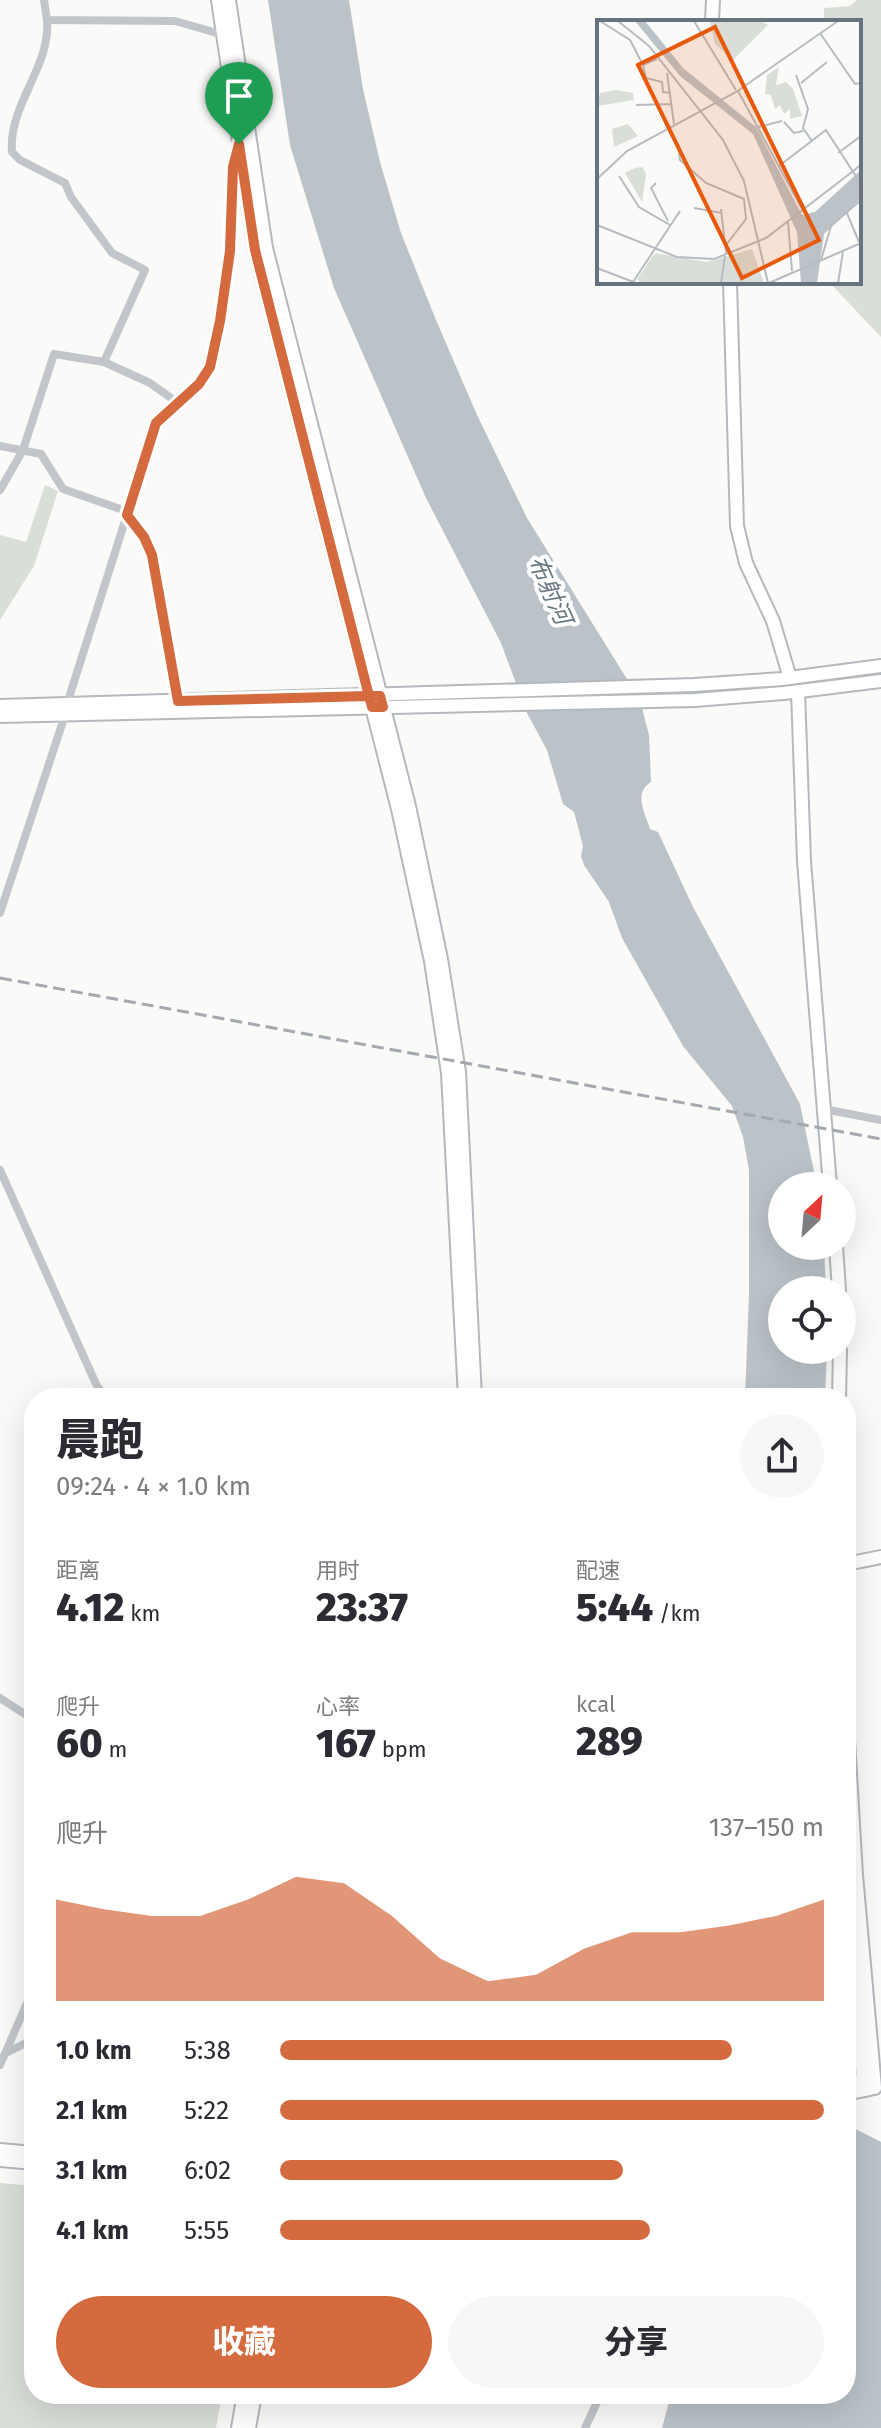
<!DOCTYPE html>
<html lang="zh">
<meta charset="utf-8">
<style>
:root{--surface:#fff;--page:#f7f7f7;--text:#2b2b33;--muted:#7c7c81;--accent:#d46a3e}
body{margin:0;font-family:"Fira Sans","Noto Sans SC",sans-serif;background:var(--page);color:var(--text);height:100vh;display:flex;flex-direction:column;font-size:30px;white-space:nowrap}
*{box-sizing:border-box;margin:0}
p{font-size:26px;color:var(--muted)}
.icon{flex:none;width:44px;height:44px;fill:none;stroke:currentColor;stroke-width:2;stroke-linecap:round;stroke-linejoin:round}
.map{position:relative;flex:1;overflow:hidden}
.panel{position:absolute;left:24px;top:1388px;width:832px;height:1016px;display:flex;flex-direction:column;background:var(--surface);border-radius:32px;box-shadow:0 8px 32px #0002}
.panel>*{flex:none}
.needle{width:52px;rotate:26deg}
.controls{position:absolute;left:768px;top:1172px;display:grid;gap:16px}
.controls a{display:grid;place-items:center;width:88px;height:88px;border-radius:50%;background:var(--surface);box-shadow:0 8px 32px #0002;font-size:40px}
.pin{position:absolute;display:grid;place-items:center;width:68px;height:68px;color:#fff;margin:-82px -34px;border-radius:50% 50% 50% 0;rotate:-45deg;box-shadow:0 0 8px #0007}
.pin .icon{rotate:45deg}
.round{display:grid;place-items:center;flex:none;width:84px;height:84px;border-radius:42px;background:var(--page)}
.headline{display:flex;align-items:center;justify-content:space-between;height:136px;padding:0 32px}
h1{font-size:44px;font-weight:800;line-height:60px}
.metrics{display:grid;grid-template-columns:repeat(3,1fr);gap:12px;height:136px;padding:8px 32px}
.metrics div{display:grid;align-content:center}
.metrics b{font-size:40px;font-weight:800}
.metrics small{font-size:22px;font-weight:400}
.metrics p{font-size:22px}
.chart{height:224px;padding:16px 32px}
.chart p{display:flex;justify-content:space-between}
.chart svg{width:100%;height:144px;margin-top:8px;fill:var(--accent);opacity:.7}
.action{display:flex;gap:16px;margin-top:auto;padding:16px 32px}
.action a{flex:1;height:92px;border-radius:48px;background:var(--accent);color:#fff;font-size:32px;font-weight:800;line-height:92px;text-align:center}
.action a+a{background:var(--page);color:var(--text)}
ul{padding:0 32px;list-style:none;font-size:26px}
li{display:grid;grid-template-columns:128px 96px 1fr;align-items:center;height:60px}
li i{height:20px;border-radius:10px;background:var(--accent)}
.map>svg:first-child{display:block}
.green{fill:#daded8}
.water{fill:#bbc3c8}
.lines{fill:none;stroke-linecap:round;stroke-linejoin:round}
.secondary-casing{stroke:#b4b9be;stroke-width:16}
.street{stroke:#c2c5c9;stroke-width:8}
.secondary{stroke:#fff;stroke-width:12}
.rail{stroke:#a4a9af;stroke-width:3;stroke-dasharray:12 6;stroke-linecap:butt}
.route-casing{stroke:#fff;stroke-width:16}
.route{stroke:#d46a3e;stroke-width:10}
.labels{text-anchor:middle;stroke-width:8;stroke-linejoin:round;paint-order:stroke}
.water-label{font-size:24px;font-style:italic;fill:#677881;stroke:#fff}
.inset-road{fill:none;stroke:#b6bcc1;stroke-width:2}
.view{fill:#e8590c;fill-opacity:0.15;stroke:#e8590c;stroke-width:4}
.inset-edge{fill:none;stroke:#677480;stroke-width:4}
</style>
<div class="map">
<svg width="881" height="2428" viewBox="0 0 881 2428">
<rect width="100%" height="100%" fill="#fafaf8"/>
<!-- green -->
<g class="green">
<polygon points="857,0 881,0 881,337 829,282 859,282 859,22 824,22 824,8 850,6"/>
<polygon points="45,485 58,491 34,566 0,620 0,535 26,542"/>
<polygon points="0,2183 34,2186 34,2394 222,2394 216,2428 0,2428"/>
</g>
<!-- water -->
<g class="water">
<path d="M268 0H349L363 89 380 162 401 233 436 320 477 415 527 518 640 700 649 735 651 782C633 793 645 813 650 829L658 832 693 907 800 1104 817 1186H782V1246H824L826 1290H782V1350H827L825 1398H745L749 1294V1170L743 1137 732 1106 683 1046 622 938 609 902 584 865 581 856 583 846 574 812 563 804 547 750 527 713 501 643 426 498 334 288 290 145Z"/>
<polygon points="846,2124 881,2142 881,2428 662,2428 671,2394 846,2394"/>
</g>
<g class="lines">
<defs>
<g id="secondary">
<polyline points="218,0 255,250 398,809 431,961 448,1073 465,1398"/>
<polyline points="229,0 266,248 409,806 441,959 459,1072 475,1398"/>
<polyline points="712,22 713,0"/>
<polyline points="730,282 737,526 746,563 773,621 790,678"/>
<polyline points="798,691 804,861 830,1186"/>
<polyline points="0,706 694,685 782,679 881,666"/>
<polyline points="0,716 695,700 784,693 881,681"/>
<polyline points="836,1246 839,1290"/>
<polyline points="839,1398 840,1350"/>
<polyline points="846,1564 881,1557"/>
<polyline points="846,1706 856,1875 875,2088"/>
<polyline points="846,1888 864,2090"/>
<polyline points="846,2083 870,2078"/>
<polyline points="846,2094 870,2089"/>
<polyline points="0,2150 34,2153"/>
<polyline points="0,2160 34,2163"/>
<polyline points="238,2428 244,2394"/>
<polyline points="249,2428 255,2394"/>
</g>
</defs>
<!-- secondary casing -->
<use href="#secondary" class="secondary-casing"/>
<!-- street -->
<g class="street">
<polyline points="44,0 47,20 175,21 224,35"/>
<path d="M47 20C51 67 8 105 12 152L20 160 65 183 71 197 112 253 145 270 104 362 150 383 178 403"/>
<polyline points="0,446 41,454 63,489 129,512"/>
<polyline points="0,490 23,450 54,354 104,362"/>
<polyline points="127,515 144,537 152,555 178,701"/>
<polyline points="67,704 156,423 199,384 210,367 218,336 230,251 233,167 238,149"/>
<polyline points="0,913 65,715"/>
<polyline points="824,1109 881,1120"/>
<polyline points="0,1170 96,1384 105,1398"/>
<polyline points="0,1698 34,1720"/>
<polyline points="6,2053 34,2039"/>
<polyline points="0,2065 34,1987"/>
<polyline points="585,2428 601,2394"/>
</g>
<!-- secondary -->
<use href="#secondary" class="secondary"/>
<!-- rail -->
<polyline class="rail" points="0,978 881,1139"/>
</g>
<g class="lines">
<defs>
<polyline id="route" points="239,144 233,167 230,251 220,321 210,367 199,384 156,423 127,515 144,537 152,555 178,701 369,696 380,696 383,707 372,707 369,696 255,250 239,144"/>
</defs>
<!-- route casing -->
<use href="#route" class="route-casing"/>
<!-- route -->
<use href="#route" class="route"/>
</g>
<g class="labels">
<!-- water labels -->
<g class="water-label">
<text transform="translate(550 590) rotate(66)" y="8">布射河</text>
</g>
</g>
<!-- overview -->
<g transform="translate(597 20)">
<rect width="264" height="264" fill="#fafaf8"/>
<path d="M113 1H164L171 5 136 40 118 24ZM182 47 179 65 189 62 196 69 205 96 193 99V89L187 94 183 85 178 89 174 75 168 74 170 55ZM19 70 36 73 37 80 0 86 3 73ZM31 104 41 116 17 127 15 109ZM38 148 45 147 49 154 45 182 28 153 21 156ZM155 229 167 263H44L40 259 58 233 110 242Z" fill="#daded8"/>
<path d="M38 1H48L86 48 159 107 205 195 218 192 264 150V178L227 214 220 263H204L200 212 156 114 83 56Z" fill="#bbc3c8"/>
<path class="inset-road" d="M3 1 33 20 46 45 60 39M21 1 52 26 126 120 147 161 171 263M97 1 139 70M223 13 258 64 264 63M46 45 49 58 65 62 66 72 74 73M70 53 77 104M199 55 211 89 206 108 215 121M204 63 230 42M141 71 205 189M39 85 74 84M187 102 197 113 206 111M161 107 185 101M82 133 83 140 109 163 147 179 149 199 129 225M241 133 264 116M182 146 229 110 264 164M22 156 42 187 73 205M0 159 30 131 139 72 241 1M59 163 54 168 71 201M97 188 125 193M124 189 129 234M249 191 262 222M191 202 195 251M0 205 80 237 117 239 169 218 264 145M224 240 234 206 264 180M0 248 39 263M36 262 83 191M124 263 128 236M172 263 264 223M241 263 246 232"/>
<path class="view" d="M118 7 222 220 145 258 41 45Z"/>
<rect width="264" height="264" class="inset-edge"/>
</g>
</svg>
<div class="controls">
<a><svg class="needle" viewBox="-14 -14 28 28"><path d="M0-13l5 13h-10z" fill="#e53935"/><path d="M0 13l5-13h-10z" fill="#7c7c81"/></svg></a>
<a><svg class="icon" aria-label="locate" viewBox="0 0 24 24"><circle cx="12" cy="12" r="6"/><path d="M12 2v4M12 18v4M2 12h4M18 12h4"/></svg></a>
</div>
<div class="pin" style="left:239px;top:144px;background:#1e9e55"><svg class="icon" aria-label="arrive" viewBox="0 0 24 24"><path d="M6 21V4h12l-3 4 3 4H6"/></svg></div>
<section class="panel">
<div class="headline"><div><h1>晨跑</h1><p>09:24 · 4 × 1.0 km</p></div><a class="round"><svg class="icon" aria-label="share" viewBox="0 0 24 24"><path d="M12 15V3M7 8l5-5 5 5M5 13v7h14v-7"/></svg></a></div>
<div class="metrics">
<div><p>距离</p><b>4.12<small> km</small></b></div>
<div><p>用时</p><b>23:37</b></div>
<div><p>配速</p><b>5:44<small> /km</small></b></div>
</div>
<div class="metrics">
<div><p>爬升</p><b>60<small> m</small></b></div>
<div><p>心率</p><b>167<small> bpm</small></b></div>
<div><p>kcal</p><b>289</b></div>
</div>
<div class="chart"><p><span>爬升</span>137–150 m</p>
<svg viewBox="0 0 160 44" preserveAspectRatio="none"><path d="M0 44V13L10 16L20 18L30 18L40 13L50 6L60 8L70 18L80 31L90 38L100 36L110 28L120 23L130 23L140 21L150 18L160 13V44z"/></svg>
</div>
<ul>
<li><b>1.0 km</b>5:38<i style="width:83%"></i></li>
<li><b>2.1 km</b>5:22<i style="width:100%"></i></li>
<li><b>3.1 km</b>6:02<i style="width:63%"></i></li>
<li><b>4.1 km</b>5:55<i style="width:68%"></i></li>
</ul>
<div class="action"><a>收藏</a><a>分享</a></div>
</section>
</div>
